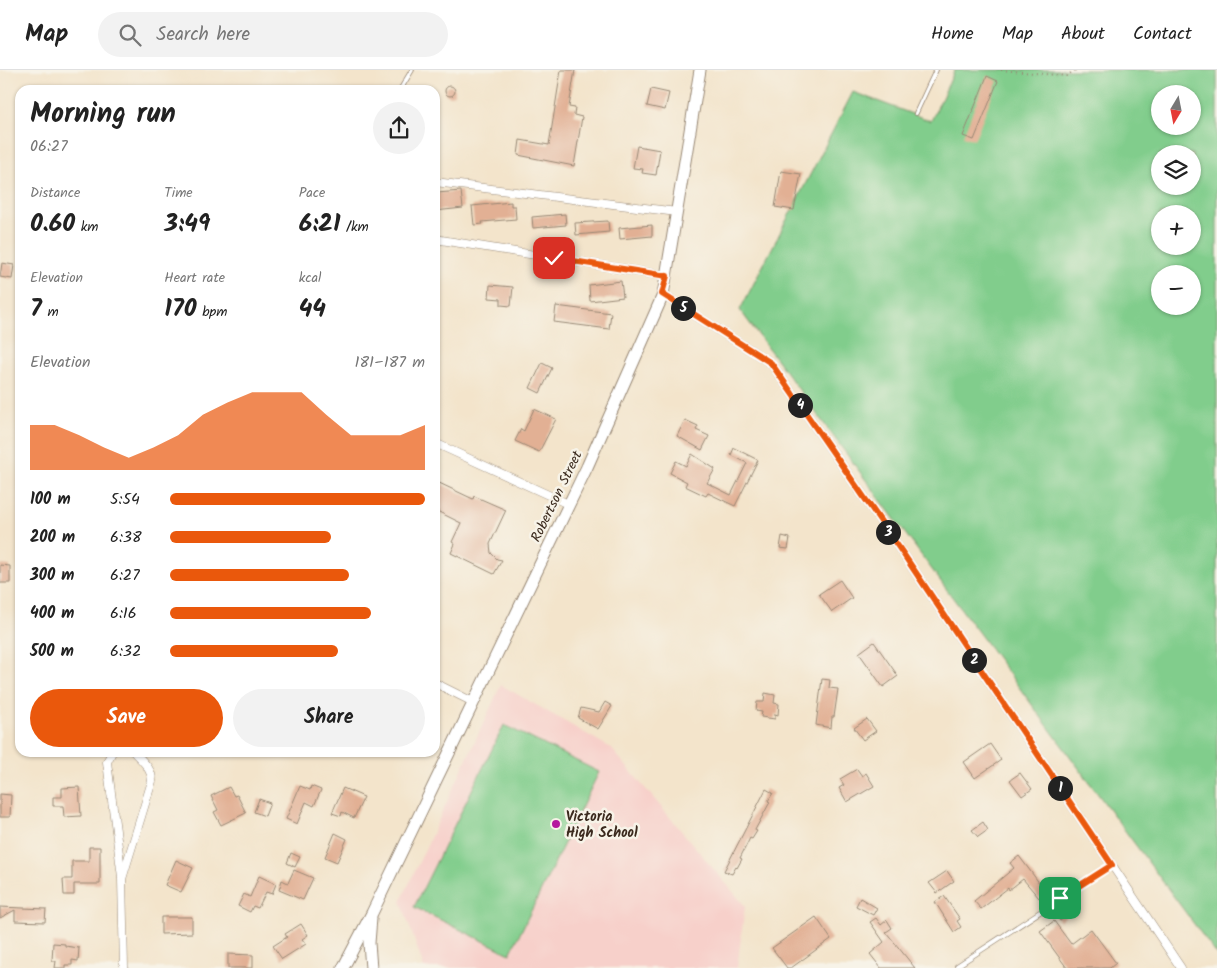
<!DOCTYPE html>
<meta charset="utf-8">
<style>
:root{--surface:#fff;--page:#f2f2f2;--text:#222;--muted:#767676;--line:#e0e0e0;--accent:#ea580c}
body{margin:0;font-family:Kalam,sans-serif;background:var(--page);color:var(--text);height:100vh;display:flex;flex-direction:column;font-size:19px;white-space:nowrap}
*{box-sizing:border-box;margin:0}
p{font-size:16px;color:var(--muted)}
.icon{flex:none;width:28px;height:28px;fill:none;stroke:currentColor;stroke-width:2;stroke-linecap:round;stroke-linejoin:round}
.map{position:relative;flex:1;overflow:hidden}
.drawer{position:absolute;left:15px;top:15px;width:425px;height:672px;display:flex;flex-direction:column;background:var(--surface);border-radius:15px;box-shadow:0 1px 4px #0004}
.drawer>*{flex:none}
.needle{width:32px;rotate:190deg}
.controls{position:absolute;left:1151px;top:15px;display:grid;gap:10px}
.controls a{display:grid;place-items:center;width:50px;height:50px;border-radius:50%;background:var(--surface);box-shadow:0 1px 4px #0004;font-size:25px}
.pin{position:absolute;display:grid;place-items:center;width:42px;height:42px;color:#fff;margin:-21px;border-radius:10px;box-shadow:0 2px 8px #0006}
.km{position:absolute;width:25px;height:25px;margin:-12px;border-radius:50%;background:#222;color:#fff;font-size:14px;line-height:25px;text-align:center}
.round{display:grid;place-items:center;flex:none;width:52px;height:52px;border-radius:26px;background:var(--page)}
.summary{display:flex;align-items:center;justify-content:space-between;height:85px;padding:0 15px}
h1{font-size:28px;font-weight:800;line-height:38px}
.metrics{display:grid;grid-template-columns:repeat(3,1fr);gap:8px;height:85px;padding:5px 15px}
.metrics div{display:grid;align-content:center}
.metrics b{font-size:25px;font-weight:800}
.metrics small{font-size:14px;font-weight:400}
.metrics p{font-size:14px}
.chart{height:140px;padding:10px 15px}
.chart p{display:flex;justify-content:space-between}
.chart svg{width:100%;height:90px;margin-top:5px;fill:var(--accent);opacity:.7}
.primary-button{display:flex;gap:10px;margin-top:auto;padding:10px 15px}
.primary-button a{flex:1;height:58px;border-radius:30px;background:var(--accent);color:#fff;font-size:20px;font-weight:800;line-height:58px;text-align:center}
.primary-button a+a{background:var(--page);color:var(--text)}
ul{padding:0 15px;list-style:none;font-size:16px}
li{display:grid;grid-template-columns:80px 60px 1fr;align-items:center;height:38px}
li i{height:12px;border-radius:6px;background:var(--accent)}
header{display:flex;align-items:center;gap:30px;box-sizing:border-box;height:70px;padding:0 25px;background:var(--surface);border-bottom:1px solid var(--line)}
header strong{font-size:24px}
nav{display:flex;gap:28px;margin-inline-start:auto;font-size:18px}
.search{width:350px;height:45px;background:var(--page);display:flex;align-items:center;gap:12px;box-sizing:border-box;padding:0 18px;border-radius:28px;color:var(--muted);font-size:19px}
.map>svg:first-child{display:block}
.built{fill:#f7d0ca}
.green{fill:#81cd8c;stroke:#5e7c55;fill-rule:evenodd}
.building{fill:#e2b094}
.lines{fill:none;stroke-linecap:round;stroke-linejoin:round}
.lane-casing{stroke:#978774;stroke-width:5.5}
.street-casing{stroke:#978774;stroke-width:9}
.secondary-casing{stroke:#978774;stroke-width:13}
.path{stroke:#978774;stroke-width:2;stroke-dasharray:1 4;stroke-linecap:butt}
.lane{stroke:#fff;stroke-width:4}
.street{stroke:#fff;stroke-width:8}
.secondary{stroke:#fff;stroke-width:11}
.route-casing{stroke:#fff;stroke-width:10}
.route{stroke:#ea580c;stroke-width:6}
.poi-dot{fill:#b5179e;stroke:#f7f3e8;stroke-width:2}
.labels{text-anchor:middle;stroke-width:5;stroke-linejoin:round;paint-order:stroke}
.street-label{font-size:14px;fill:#3b2a1e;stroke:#f7f3e8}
.poi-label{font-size:14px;font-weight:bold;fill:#3b2a1e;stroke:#f7f3e8;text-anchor:start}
</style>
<header>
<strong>Map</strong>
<div class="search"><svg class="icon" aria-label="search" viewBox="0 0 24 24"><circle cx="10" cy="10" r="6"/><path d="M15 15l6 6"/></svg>Search here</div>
<nav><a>Home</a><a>Map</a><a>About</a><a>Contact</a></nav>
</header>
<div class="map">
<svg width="1217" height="898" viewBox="0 0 1217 898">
<rect width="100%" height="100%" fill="#f7f3e8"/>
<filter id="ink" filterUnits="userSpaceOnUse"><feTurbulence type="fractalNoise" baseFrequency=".02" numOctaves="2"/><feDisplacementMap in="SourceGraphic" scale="10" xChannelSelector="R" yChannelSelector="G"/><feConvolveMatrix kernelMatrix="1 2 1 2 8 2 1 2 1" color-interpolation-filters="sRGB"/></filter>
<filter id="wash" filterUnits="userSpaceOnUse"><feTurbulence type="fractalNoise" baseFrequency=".0096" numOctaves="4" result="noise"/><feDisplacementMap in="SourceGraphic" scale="20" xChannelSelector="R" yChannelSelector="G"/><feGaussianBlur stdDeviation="1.12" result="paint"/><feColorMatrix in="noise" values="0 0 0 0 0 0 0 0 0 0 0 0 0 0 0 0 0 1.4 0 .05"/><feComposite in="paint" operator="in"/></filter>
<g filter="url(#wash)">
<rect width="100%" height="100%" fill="#f3e4cb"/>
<!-- built -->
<polygon class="built" points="501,615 611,678 745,836 737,898 424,898 401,831"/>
<!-- green -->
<g class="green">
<path d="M955 0H1217V885L740 240 853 22 931 51ZM1160 24H1192V56H1160ZM1160 84H1192V116H1160ZM1160 144H1192V176H1160ZM1160 204H1192V236H1160Z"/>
<polygon points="504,655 599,702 510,884 414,837"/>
</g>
<g id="blocks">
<!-- building -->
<g class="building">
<polygon points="561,0 575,0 569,37 575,38 574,45 582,47 574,96 518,85 520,70 549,75"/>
<polygon points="987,6 998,11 974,70 963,66"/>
<circle cx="450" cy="21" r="5"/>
<polygon points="651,19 669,23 665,40 647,36"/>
<polygon points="637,76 660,80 656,105 642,103 643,99 633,98"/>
<polygon points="781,101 801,104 794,140 775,137"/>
<polygon points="461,121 463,138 435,141 437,123"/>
<polygon points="511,132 511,136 515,136 516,149 482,152 483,154 474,155 472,136"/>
<polygon points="565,144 566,155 533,158 532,147"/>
<polygon points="608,151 609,162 576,165 575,153"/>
<polygon points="652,155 652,166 620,169 619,158"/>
<polygon points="2,193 14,195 12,209 0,207"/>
<polygon points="621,211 623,227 590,231 589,215"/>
<polygon points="490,215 513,217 511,236 501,235 501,229 489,228"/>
<polygon points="556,236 611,243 609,259 554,252"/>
<polygon points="542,293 552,298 540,323 530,318"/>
<polygon points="534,339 556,349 539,382 515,371 521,359 524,361"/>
<polygon points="685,350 698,356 696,360 709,366 702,380 677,366"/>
<polygon points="734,378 758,390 735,436 708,423 706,426 685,416 687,412 670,403 676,391 686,396 692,384 715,399 707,413 731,425 747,393 731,385"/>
<polygon points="435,411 473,429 474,426 506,440 490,474 491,483 497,489 502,490 494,504 451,483 455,474 452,472 461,453 435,440"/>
<polygon points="782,466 790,468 788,479 780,478"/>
<polygon points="0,495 10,496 10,513 0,513"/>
<polygon points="840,510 852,528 832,542 819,524"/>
<polygon points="874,572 898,606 883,617 859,583"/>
<polygon points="822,609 830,610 829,618 838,619 834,647 832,647 831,658 816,655"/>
<polygon points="765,623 775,625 774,633 779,634 778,645 775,644 775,649 761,647 762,642 756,641 757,632 764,632"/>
<polygon points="605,632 612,636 598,659 578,648 581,638 599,642"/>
<polygon points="867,649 876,661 863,670 854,658"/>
<polygon points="990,674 1001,690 975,708 964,692"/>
<polygon points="857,699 862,706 866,703 874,716 847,732 839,718 844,715 840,709"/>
<polygon points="1020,703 1032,719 1022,726 1010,710"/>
<polygon points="300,716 310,720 311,716 321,720 314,736 306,732 297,754 286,749"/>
<polygon points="79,717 81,746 64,747 63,736 53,736 53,727 62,727 62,718"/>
<polygon points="229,717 234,726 237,725 246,743 221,755 214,742 218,740 211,726"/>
<polygon points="343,718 364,727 354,748 342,742 341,746 332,743"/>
<polygon points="766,719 773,723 768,731 770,732 755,760 757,761 752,769 750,768 740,788 742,789 737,798 736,797 732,804 724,801"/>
<polygon points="0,724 11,725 10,747 0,747"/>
<polygon points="259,729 270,733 265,746 254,742"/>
<polygon points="983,752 988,760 978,767 972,760"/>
<polygon points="335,763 347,769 337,792 325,787"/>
<polygon points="89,777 100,777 100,814 74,814 74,825 64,825 63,809 72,809 72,791 89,791"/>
<polygon points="291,783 300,787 295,797 287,793"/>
<polygon points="1019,786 1046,822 1039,828 1023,809 1009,820 1008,818 981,839 974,831 1014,798 1010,793"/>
<polygon points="176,790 193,798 181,822 165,815"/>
<polygon points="294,800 313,808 303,830 279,820 282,810 288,813"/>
<polygon points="947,801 954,811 937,823 929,813"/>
<polygon points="259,806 276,814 272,824 266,822 258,838 253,836 250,842 238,836 244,824 250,827"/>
<polygon points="944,826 960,849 957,851 961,857 954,862 935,832"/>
<polygon points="860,828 877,838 873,845 856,836"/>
<polygon points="0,837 46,839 45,852 15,851 15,840 0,848"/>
<polygon points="1065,837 1070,843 1060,851 1055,845"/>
<polygon points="161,847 192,847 192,863 161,864"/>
<polygon points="816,847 831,869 791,898 787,898 772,878"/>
<polygon points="876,848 881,855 887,850 892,858 886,862 915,898 881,898 870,884 884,872 870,852"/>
<polygon points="1054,851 1071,874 1091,859 1116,893 1110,898 1067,898 1040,861"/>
<polygon points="301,854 308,865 302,869 306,874 282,889 273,876 287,867 285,864"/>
<polygon points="53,873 65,874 65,876 79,878 78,891 72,890 72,895 65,895 65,898 55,898 56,891 52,891"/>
<polygon points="228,884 253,885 253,898 228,898"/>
</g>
</g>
</g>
<g filter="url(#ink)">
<use href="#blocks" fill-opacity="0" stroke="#978774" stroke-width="1"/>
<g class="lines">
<defs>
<g id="lane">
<polyline points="400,20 412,0"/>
<polyline points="916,43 936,0"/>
<polyline points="957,896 1112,795"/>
</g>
<g id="street">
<polyline points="435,112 677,142"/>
<polyline points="435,168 441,170 667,206"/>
<polyline points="663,225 771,293 902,482 1181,898"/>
<polyline points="435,373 568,434"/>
<polyline points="435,613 473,632"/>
<polyline points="112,682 107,692 122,807"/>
<path d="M124 898 122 809 152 711C152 698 142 691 134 682"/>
</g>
<g id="secondary">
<polyline points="343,898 372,843 587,397 663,225 700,0"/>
<polyline points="371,898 369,873 371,848"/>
</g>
</defs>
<!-- lane casing -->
<use href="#lane" class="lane-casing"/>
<!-- street casing -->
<use href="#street" class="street-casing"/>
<!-- secondary casing -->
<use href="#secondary" class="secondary-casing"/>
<!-- path -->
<polyline class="path" points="1001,0 1066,6 1076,0"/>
<!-- lane -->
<use href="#lane" class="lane"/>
<!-- street -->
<use href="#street" class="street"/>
<!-- secondary -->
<use href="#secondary" class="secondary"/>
</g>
</g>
<g class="lines" filter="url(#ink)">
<defs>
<polyline id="route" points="554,188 667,206 662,224 771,293 902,482 1112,795 1060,828"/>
</defs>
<!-- route casing -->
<use href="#route" class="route-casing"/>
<!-- route -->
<use href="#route" class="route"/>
</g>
<!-- markers -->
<circle class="poi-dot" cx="556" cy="754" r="5"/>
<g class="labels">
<!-- street labels -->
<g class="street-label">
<text transform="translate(556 426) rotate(-64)" y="5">Robertson Street</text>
</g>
<!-- poi labels -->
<g class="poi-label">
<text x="566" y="751">Victoria<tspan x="566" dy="16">High School</tspan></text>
</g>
</g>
</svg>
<div class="controls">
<a><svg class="needle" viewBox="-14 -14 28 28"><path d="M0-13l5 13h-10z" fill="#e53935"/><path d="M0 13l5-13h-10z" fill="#767676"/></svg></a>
<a><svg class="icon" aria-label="layers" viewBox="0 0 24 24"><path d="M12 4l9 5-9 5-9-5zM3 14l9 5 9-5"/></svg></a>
<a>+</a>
<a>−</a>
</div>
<div class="pin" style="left:1060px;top:828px;background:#1e9e55"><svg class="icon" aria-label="arrive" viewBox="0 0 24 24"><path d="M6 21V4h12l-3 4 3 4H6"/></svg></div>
<div class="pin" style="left:554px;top:188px;background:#d93025"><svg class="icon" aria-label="check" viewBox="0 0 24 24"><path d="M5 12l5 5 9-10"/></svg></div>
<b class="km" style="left:1060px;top:718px">1</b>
<b class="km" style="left:974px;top:590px">2</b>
<b class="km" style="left:888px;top:462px">3</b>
<b class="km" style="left:800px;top:335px">4</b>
<b class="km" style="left:683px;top:238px">5</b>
<section class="drawer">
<div class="summary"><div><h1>Morning run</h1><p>06:27</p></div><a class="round"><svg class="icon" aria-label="share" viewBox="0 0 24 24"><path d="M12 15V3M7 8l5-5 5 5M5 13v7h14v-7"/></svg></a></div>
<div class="metrics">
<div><p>Distance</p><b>0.60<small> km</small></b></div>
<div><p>Time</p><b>3:49</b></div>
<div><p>Pace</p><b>6:21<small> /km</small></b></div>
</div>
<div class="metrics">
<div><p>Elevation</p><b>7<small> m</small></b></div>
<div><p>Heart rate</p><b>170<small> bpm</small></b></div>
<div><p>kcal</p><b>44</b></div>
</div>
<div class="chart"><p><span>Elevation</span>181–187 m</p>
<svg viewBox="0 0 160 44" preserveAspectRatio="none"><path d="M0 44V22L10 22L20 27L30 33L40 38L50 33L60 27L70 17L80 11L90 6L100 6L110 6L120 17L130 27L140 27L150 27L160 22V44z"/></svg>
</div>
<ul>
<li><b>100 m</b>5:54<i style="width:100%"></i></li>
<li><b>200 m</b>6:38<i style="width:63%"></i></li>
<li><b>300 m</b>6:27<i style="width:70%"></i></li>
<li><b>400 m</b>6:16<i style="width:79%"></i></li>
<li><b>500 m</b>6:32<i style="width:66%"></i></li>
</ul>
<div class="primary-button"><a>Save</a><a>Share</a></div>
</section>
</div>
